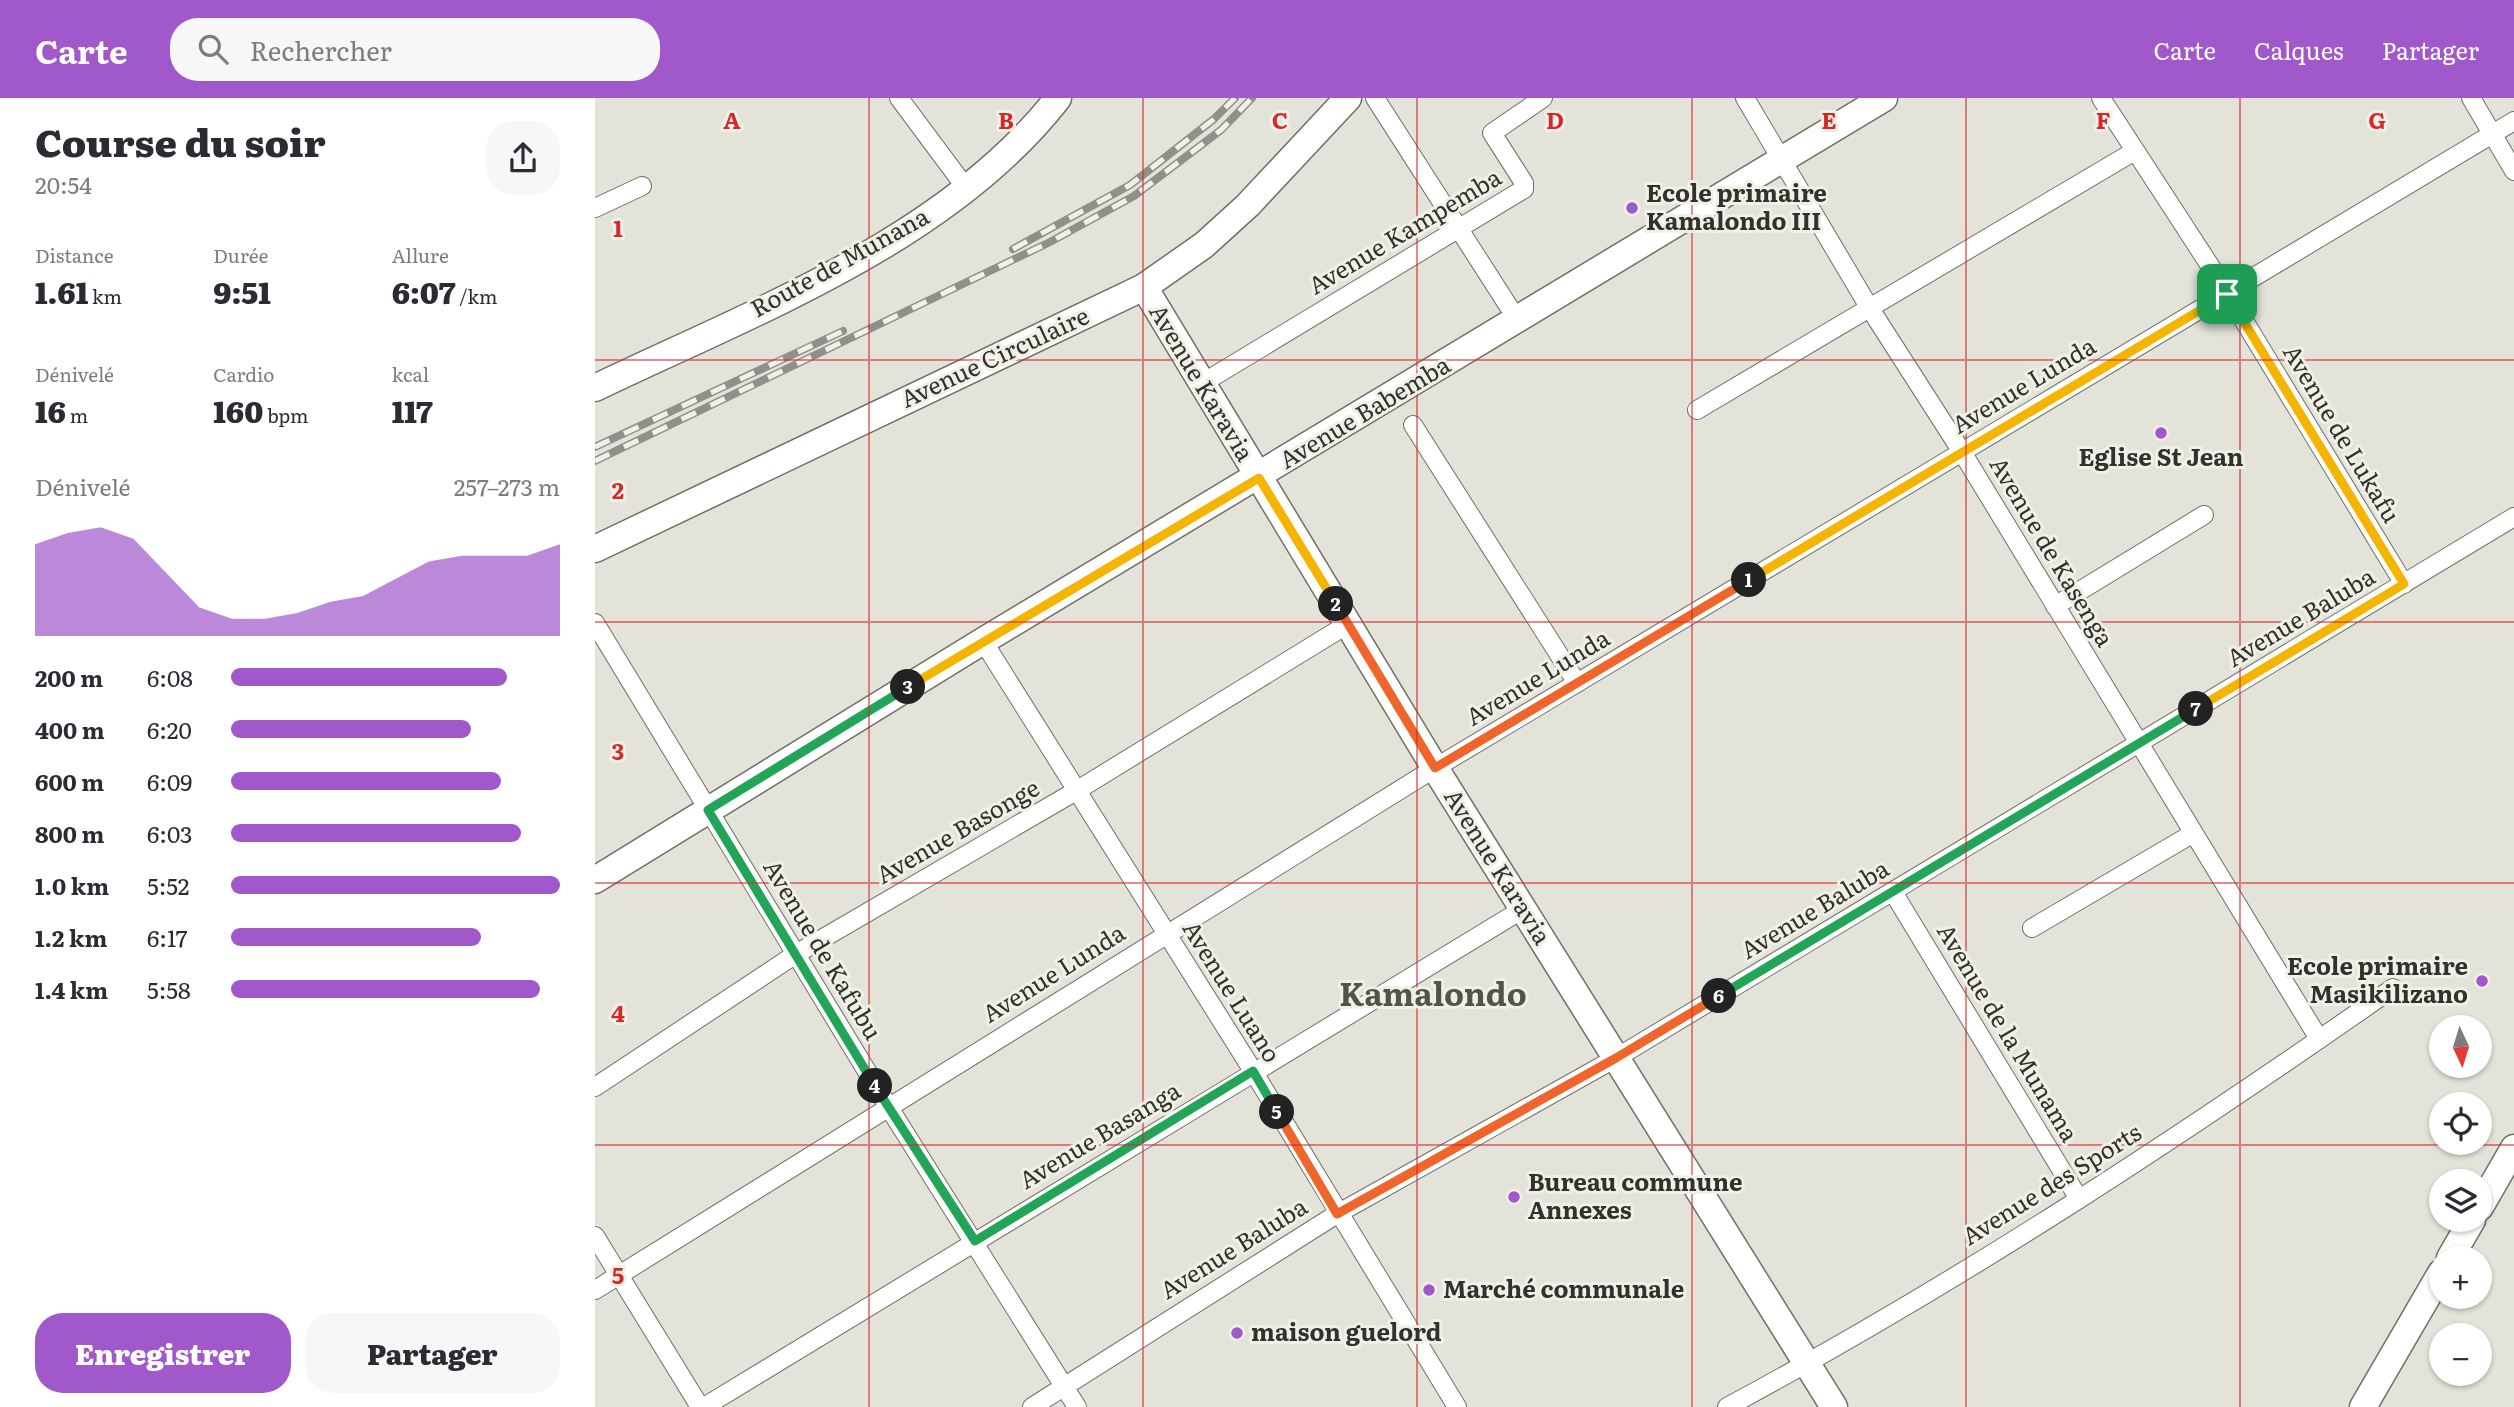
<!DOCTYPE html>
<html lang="fr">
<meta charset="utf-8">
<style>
:root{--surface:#fff;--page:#f7f7f7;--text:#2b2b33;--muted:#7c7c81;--accent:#a158cb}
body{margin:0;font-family:Literata,serif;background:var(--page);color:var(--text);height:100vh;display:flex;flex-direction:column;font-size:26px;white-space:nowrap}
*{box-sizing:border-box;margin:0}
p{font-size:23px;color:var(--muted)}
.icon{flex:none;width:38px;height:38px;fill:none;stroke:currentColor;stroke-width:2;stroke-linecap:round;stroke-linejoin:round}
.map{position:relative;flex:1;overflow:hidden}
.drawer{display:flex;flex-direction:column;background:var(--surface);width:595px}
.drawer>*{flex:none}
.needle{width:46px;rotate:176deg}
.tools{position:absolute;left:1834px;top:917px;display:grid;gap:14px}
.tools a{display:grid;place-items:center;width:63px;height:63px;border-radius:50%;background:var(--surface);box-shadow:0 2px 5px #0004;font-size:35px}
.pin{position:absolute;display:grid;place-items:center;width:60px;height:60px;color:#fff;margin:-30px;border-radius:14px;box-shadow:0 4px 10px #0006}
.km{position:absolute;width:35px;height:35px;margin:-18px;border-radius:50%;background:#222;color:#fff;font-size:19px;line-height:35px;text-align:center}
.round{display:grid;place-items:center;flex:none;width:74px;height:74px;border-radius:28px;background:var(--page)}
.head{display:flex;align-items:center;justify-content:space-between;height:119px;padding:0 35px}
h1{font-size:38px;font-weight:800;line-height:52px}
.metrics{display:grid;grid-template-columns:repeat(3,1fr);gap:10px;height:119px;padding:7px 35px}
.metrics div{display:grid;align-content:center}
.metrics b{font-size:30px;font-weight:800}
.metrics small{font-size:19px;font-weight:400}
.metrics p{font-size:19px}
.chart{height:196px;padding:14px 35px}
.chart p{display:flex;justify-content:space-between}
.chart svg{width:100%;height:126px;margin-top:7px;fill:var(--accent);opacity:.7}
.primary-button{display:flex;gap:14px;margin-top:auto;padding:14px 35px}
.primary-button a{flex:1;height:80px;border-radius:28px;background:var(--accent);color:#fff;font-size:28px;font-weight:800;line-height:80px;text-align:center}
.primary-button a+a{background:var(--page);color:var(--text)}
ul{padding:0 35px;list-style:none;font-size:23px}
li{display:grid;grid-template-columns:112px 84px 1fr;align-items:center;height:52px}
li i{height:18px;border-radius:9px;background:var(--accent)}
header{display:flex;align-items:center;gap:42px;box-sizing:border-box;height:98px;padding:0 35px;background:var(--accent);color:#fff}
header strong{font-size:33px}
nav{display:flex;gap:38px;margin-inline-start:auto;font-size:24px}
.search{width:490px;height:63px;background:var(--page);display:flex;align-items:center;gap:18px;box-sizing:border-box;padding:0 24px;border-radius:28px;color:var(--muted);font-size:26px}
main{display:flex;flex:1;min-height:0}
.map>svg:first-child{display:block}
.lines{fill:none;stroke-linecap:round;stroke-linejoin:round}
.street-casing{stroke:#706f67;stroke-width:20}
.secondary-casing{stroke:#706f67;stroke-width:29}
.street{stroke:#fff;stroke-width:18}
.secondary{stroke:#fff;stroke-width:26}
.rail-casing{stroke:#908f89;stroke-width:8}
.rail{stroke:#f1f0e7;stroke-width:5;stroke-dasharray:16;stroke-linecap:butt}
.split-1-casing{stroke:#fff;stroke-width:14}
.split-2-casing{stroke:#fff;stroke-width:14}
.split-3-casing{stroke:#fff;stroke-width:14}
.split-4-casing{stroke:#fff;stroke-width:14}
.split-5-casing{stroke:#fff;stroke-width:14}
.split-6-casing{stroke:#fff;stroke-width:14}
.split-7-casing{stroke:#fff;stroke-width:14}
.split-8-casing{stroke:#fff;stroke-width:14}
.split-1{stroke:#f5b400;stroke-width:9}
.split-2{stroke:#f0652b;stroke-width:9}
.split-3{stroke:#f5b400;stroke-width:9}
.split-4{stroke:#22a559;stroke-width:9}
.split-5{stroke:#22a559;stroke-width:9}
.split-6{stroke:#f0652b;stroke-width:9}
.split-7{stroke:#22a559;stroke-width:9}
.split-8{stroke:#f5b400;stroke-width:9}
.grid{fill:none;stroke:#d62828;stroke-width:2;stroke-opacity:0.55}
.poi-dot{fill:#a158cb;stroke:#f1f0e7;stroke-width:2.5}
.labels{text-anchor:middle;stroke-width:6;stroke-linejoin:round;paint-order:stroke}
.poi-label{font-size:24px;font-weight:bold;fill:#31312d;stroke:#f1f0e7;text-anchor:start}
.street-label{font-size:24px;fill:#31312d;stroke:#f1f0e7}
.district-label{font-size:32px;font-weight:bold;fill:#54534b;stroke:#f1f0e7}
.grid-label{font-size:23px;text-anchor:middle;font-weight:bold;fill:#d62828;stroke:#f1f0e7;stroke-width:6;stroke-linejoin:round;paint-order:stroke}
</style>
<header>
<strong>Carte</strong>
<div class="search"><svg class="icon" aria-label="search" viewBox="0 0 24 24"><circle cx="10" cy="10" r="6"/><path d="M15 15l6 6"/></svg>Rechercher</div>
<nav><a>Carte</a><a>Calques</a><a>Partager</a></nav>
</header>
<main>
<section class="drawer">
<div class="head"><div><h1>Course du soir</h1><p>20:54</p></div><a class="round"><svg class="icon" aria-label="share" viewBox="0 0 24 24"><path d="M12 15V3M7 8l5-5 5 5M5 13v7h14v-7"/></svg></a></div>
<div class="metrics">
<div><p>Distance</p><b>1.61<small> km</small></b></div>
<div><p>Durée</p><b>9:51</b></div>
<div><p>Allure</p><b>6:07<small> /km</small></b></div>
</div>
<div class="metrics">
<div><p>Dénivelé</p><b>16<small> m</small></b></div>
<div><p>Cardio</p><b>160<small> bpm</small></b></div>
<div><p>kcal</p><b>117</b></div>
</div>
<div class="chart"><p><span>Dénivelé</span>257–273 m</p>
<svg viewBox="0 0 160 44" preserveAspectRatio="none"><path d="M0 44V12L10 8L20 6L30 10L40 22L50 34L60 38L70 38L80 36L90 32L100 30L110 24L120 18L130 16L140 16L150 16L160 12V44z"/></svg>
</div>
<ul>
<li><b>200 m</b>6:08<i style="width:84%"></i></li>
<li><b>400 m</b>6:20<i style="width:73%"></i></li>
<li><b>600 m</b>6:09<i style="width:82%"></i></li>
<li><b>800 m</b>6:03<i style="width:88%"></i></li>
<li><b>1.0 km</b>5:52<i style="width:100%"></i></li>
<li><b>1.2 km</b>6:17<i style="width:76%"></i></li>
<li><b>1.4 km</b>5:58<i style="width:94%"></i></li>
</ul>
<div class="primary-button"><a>Enregistrer</a><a>Partager</a></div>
</section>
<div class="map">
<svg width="1919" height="1309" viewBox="0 0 1919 1309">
<rect width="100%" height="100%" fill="#e4e3da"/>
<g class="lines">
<defs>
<g id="street">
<polyline points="304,0 371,90"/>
<polyline points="780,0 923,223"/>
<polyline points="1150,0 1274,209 1367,354 1724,941"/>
<polyline points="1506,0 1623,180 1809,486"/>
<polyline points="1876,0 1919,73"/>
<polyline points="0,110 47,88"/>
<polyline points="606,286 929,91 929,85 897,35 948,0"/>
<polyline points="1102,312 1538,54"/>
<polyline points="818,327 982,585"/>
<polyline points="1460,508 1609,417"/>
<polyline points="0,525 293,1008 482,1309"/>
<polyline points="388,543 658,973 862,1309"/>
<polyline points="1298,794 1484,1101"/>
<polyline points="1437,830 1597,736"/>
<polyline points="0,989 201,856 481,693 753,526"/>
<polyline points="0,1138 105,1309"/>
<polyline points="0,1192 840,670 1919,23"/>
<polyline points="109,1309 928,811"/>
<polyline points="437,1309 742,1116 1021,960 1919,419"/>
<path d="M1132 1309C1363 1185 1584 1040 1798 890"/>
</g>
<g id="secondary">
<polyline points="549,189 840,670 1239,1309"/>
<path d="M0 290C158 214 353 142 463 0"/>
<polyline points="0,451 549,189 609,147 653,107 753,0"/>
<polyline points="0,782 388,543 1289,0"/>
<polyline points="1885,1109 1919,1050"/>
<polyline points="1855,1160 1877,1122"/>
<polyline points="1768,1309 1846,1175"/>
</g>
</defs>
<!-- street casing -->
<use href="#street" class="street-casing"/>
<!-- secondary casing -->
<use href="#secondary" class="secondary-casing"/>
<!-- street -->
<use href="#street" class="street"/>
<!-- secondary -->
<use href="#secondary" class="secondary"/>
<defs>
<g id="rail">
<polyline points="418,151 535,87 619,21 640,0"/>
<polyline points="0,349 248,233"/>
<polyline points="0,363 455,144 539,98 626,32 657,0"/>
</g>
</defs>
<!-- rail casing -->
<use href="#rail" class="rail-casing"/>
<!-- rail -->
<use href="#rail" class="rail"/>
</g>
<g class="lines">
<defs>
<polyline id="split-1" points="1154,482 1632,196"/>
<polyline id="split-2" points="741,506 840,670 1154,482"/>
<polyline id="split-3" points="313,589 664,380 741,506"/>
<polyline id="split-4" points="280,988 113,712 313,589"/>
<polyline id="split-5" points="280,988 380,1143 658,973 682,1014"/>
<polyline id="split-6" points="682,1014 742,1116 1021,960 1124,898"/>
<polyline id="split-7" points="1124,898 1601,611"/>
<polyline id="split-8" points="1601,611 1809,486 1632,196"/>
</defs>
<!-- split-1 casing -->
<use href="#split-1" class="split-1-casing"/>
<!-- split-2 casing -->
<use href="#split-2" class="split-2-casing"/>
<!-- split-3 casing -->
<use href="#split-3" class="split-3-casing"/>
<!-- split-4 casing -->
<use href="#split-4" class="split-4-casing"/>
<!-- split-5 casing -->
<use href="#split-5" class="split-5-casing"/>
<!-- split-6 casing -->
<use href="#split-6" class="split-6-casing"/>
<!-- split-7 casing -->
<use href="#split-7" class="split-7-casing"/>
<!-- split-8 casing -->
<use href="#split-8" class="split-8-casing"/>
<!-- split-1 -->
<use href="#split-1" class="split-1"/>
<!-- split-2 -->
<use href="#split-2" class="split-2"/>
<!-- split-3 -->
<use href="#split-3" class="split-3"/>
<!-- split-4 -->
<use href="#split-4" class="split-4"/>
<!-- split-5 -->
<use href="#split-5" class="split-5"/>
<!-- split-6 -->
<use href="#split-6" class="split-6"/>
<!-- split-7 -->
<use href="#split-7" class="split-7"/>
<!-- split-8 -->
<use href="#split-8" class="split-8"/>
</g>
<!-- grid -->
<path class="grid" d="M274 0V1309M548 0V1309M822 0V1309M1097 0V1309M1371 0V1309M1645 0V1309M0 262H1919M0 524H1919M0 785H1919M0 1047H1919"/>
<!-- markers -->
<g class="poi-dot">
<circle cx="1037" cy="110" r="7"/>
<circle cx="1566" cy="335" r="7"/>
<circle cx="1887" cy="883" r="7"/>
<circle cx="919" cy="1099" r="7"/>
<circle cx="834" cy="1192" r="7"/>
<circle cx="642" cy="1235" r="7"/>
</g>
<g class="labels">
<!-- poi labels -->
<g class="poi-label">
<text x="1051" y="104">Ecole primaire<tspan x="1051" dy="28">Kamalondo III</tspan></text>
<text x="1566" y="368" text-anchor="middle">Eglise St Jean</text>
<text x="1873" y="877" text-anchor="end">Ecole primaire<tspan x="1873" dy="28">Masikilizano</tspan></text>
<text x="933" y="1093">Bureau commune<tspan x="933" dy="28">Annexes</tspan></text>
<text x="848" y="1200">Marché communale</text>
<text x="656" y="1243">maison guelord</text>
</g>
<!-- street labels -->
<g class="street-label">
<text transform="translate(810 134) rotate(-31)" y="8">Avenue Kampemba</text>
<text transform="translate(245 165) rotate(-29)" y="8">Route de Munana</text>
<text transform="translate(400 260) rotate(-25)" y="8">Avenue Circulaire</text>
<text transform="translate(606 285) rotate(59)" y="8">Avenue Karavia</text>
<text transform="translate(1429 288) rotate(-31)" y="8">Avenue Lunda</text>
<text transform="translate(770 315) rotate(-31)" y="8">Avenue Babemba</text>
<text transform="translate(1746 336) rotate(59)" y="8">Avenue de Lukafu</text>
<text transform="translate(1456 454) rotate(59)" y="8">Avenue de Kasenga</text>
<text transform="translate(1706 520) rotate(-31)" y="8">Avenue Baluba</text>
<text transform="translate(943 580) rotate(-31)" y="8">Avenue Lunda</text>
<text transform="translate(363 734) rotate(-30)" y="8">Avenue Basonge</text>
<text transform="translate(902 769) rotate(58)" y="8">Avenue Karavia</text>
<text transform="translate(1220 812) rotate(-31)" y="8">Avenue Baluba</text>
<text transform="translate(227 852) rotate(59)" y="8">Avenue de Kafubu</text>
<text transform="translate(459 876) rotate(-32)" y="8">Avenue Lunda</text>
<text transform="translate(636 894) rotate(58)" y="8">Avenue Luano</text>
<text transform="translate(1412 935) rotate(59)" y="8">Avenue de la Munama</text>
<text transform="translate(505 1038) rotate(-31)" y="8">Avenue Basanga</text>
<text transform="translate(1457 1087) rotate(-32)" y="8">Avenue des Sports</text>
<text transform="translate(639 1151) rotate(-32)" y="8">Avenue Baluba</text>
</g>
<!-- district labels -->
<g class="district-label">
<text x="838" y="908">Kamalondo</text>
</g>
</g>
<g class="grid-label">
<text x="137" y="31">A</text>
<text x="411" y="31">B</text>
<text x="685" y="31">C</text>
<text x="960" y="31">D</text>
<text x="1234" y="31">E</text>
<text x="1508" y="31">F</text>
<text x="1782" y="31">G</text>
<text x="23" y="139">1</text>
<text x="23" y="401">2</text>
<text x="23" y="662">3</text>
<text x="23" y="924">4</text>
<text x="23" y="1186">5</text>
</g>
</svg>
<div class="tools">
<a><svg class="needle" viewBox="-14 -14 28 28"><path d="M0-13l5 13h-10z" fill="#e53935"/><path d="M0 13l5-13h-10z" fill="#7c7c81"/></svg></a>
<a><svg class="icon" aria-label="locate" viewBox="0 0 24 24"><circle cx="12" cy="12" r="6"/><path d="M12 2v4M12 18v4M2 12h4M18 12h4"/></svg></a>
<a><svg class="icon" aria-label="layers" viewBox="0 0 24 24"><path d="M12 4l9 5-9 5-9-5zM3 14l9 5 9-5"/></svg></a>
<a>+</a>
<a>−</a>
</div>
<div class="pin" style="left:1632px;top:196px;background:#1e9e55"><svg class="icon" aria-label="arrive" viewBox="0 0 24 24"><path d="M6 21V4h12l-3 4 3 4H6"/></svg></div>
<b class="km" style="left:1154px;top:482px">1</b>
<b class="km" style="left:741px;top:506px">2</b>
<b class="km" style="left:313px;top:589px">3</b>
<b class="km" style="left:280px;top:988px">4</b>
<b class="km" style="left:682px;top:1014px">5</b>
<b class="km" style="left:1124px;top:898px">6</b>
<b class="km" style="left:1601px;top:611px">7</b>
</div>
</main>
